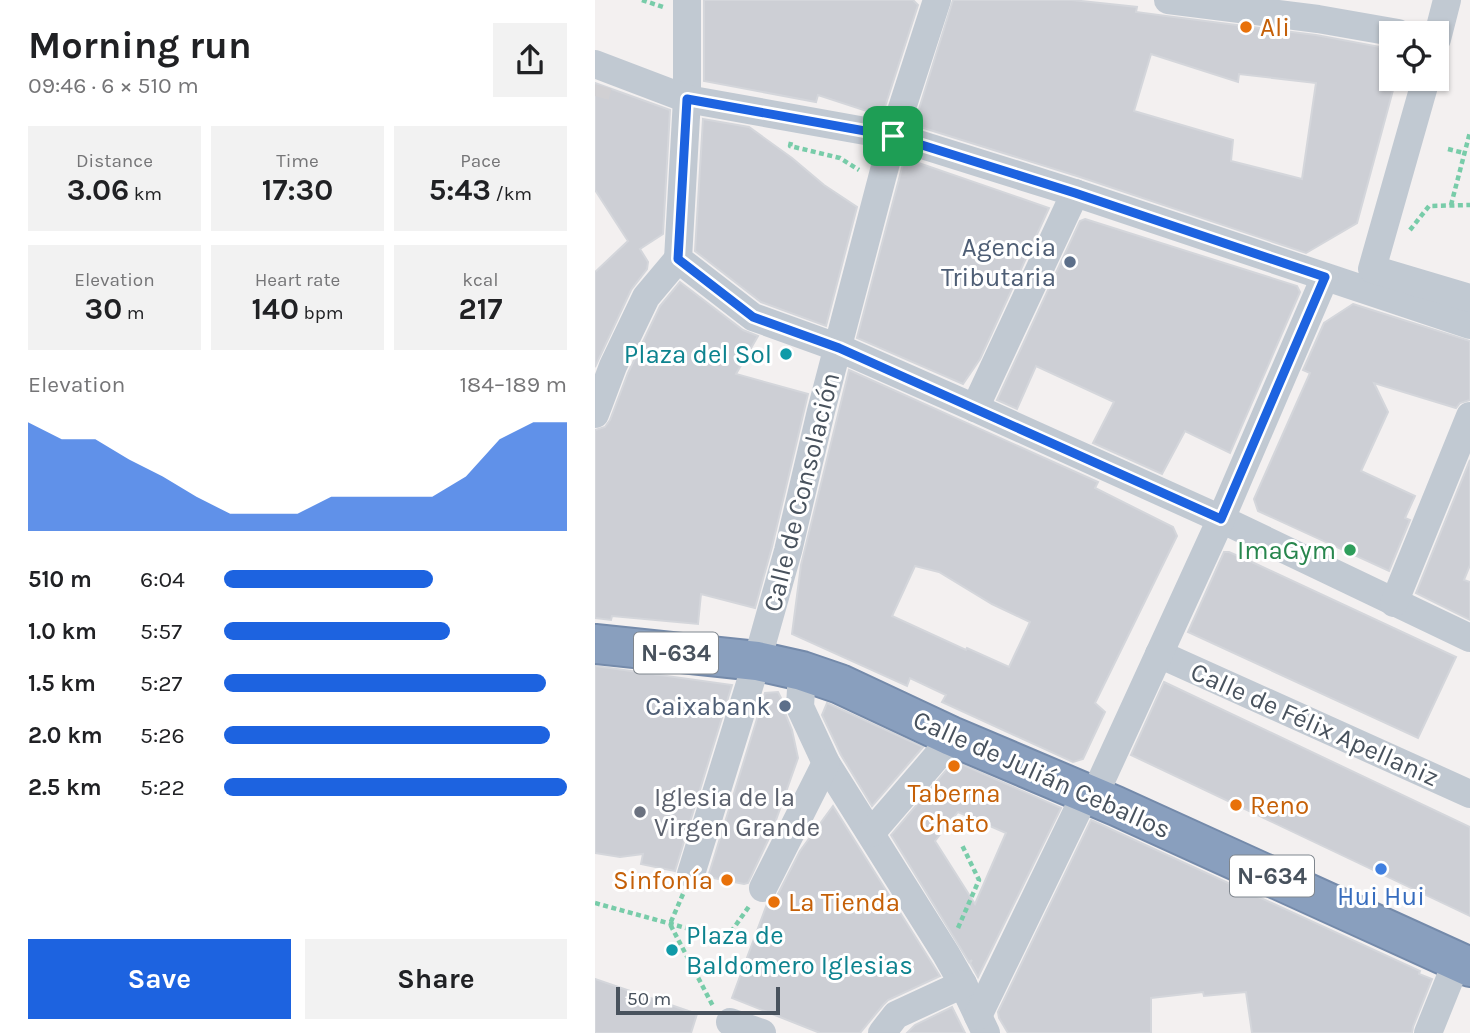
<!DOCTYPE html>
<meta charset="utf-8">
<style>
:root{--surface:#fff;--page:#f2f2f2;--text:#202124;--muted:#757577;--accent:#1d63e0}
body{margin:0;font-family:Karla,sans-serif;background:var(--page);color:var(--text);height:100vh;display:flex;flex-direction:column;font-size:26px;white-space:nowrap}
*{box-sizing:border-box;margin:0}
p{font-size:23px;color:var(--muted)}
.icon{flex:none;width:38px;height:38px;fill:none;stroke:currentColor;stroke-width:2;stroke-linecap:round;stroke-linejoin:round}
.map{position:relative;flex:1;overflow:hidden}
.details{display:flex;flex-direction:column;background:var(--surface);width:595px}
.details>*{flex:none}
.fabs{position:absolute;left:784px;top:21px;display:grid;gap:14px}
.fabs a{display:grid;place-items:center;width:70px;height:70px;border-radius:0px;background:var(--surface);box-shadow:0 2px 5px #0004;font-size:35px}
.scale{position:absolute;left:21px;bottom:18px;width:164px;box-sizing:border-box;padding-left:7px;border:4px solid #48525d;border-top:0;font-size:19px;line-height:24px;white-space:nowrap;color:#48525d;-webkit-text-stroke:5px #fff;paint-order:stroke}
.pin{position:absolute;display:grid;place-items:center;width:60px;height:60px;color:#fff;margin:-30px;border-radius:14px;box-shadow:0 4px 10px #0006}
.round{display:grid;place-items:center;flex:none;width:74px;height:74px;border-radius:0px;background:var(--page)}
.overview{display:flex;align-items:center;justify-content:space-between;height:119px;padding:0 28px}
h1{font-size:38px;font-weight:700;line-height:52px}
.metrics{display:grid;grid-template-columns:repeat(3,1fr);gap:10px;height:119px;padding:7px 28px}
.metrics div{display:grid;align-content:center;border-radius:0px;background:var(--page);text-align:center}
.metrics b{font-size:30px;font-weight:700}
.metrics small{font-size:19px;font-weight:400}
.metrics p{font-size:19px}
.chart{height:196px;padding:14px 28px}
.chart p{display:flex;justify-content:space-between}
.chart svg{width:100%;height:126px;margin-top:7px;fill:var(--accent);opacity:.7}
.cta{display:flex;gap:14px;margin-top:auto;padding:14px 28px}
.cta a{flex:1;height:80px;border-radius:0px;background:var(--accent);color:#fff;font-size:28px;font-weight:700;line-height:80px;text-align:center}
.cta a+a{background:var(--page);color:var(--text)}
ul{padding:0 28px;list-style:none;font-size:23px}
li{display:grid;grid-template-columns:112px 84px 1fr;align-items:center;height:52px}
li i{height:18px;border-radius:9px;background:var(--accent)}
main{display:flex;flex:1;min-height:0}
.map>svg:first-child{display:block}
.building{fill:#cdcfd5;stroke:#d4d6db;stroke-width:2;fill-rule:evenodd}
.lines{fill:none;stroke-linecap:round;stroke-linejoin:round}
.minor-tunnel{stroke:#d1d0d3;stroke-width:28;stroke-dasharray:28 14;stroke-linecap:butt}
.highway-casing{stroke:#748aaa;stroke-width:42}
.path{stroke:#78cca9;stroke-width:4.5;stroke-dasharray:5 3.5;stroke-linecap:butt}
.minor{stroke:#c1c9d2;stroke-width:28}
.highway{stroke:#899fbe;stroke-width:38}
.route-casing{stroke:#fff;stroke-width:14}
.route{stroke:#1d63e0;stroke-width:9}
.food-dot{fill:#e8710a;stroke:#fff;stroke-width:2.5}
.service-dot{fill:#5c6f8a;stroke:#fff;stroke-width:2.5}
.culture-dot{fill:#0f9aa8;stroke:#fff;stroke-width:2.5}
.leisure-dot{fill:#2e9e5b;stroke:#fff;stroke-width:2.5}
.worship-dot{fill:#6b7280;stroke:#fff;stroke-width:2.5}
.shop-dot{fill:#3f7fe0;stroke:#fff;stroke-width:2.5}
.labels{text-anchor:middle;stroke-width:6;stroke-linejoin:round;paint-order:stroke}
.shield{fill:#fff;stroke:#7f868e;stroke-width:2}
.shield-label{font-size:24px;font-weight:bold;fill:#48525d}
.food-label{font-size:26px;fill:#c56008;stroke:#fff;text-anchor:start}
.service-label{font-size:26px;fill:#4e5e75;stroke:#fff;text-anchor:end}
.culture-label{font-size:26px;fill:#0d838f;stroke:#fff;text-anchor:end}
.street-label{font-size:26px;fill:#48525d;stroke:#fff}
.leisure-label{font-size:26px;fill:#27864d;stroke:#fff;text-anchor:end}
.worship-label{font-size:26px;fill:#5b616d;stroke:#fff;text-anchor:start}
.shop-label{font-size:26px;fill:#366cbe;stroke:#fff}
</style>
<main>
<section class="details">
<div class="overview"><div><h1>Morning run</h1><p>09:46 · 6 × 510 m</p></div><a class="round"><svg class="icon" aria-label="share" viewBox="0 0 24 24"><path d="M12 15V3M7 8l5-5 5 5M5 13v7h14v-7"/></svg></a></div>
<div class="metrics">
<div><p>Distance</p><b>3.06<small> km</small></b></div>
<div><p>Time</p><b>17:30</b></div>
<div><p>Pace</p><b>5:43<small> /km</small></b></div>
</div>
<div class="metrics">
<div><p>Elevation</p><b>30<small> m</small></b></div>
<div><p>Heart rate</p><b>140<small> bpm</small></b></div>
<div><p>kcal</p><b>217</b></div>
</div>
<div class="chart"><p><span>Elevation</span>184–189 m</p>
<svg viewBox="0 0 160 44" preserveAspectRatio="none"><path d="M0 44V6L10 12L20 12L30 19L40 25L50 32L60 38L70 38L80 38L90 32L100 32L110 32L120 32L130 25L140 12L150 6L160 6V44z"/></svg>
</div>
<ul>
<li><b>510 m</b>6:04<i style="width:61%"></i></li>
<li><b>1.0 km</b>5:57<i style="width:66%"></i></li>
<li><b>1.5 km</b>5:27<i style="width:94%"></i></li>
<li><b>2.0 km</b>5:26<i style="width:95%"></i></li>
<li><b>2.5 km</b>5:22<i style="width:100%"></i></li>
</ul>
<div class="cta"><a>Save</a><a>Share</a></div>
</section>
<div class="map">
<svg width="875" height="1033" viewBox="0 0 875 1033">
<rect width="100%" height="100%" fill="#f3f0f0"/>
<!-- building -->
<g class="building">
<polygon points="109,0 318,0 323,5 287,116 223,95 221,102 109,81"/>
<path d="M358 0H477L542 7 541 12 571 16 721 35 796 49V79H801L762 223 711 253 485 177 319 125ZM556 54 643 82 644 74 721 83 707 179 636 161 638 140 539 111Z"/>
<polygon points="0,83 75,110 68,234 45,249 53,262 52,269 36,290 0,367 0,272 33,241 0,190"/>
<polygon points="108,119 154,127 197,158 229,185 262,207 231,326 166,302 100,251"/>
<polygon points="312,159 454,208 385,359 368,384 262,338 309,160"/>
<polygon points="490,219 702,286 705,292 635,453 590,431 567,474 498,443 519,402 441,366 422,409 402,400 485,221"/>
<polygon points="85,282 148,330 163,336 141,374 213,394 177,547 160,608 106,594 103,624 17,616 16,620 0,618 0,430 10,427 15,420 33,373 65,306"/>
<polygon points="758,304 875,341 875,400 865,403 861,408 779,383 793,412 766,471 820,496 810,518 815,520 794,571 663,511 659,499 715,373 708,370 729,323"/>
<path d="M254 370 503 482 500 488 578 527 582 536 500 703 510 712 488 759 478 762 347 702 351 695 315 678 312 686 197 634 206 565ZM320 566 344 572 397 604 435 622 414 667 372 648 371 650 297 616Z"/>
<polygon points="875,460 875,565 869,580 875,582 875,620 821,593"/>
<polygon points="629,552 634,552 659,563 861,657 823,738 593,632"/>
<polygon points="0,666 137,685 80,871 46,864 48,854 25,857 0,853"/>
<polygon points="569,682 875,827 875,916 536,755"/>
<polygon points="183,692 189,704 190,713 197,730 203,758 176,834 153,883 149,884 113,877 170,693"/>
<polygon points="232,703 328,747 277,806 246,755 227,715"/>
<path d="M359 761 466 808 383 977 375 963 377 960 374 962 296 835ZM363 812 411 833 380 904 340 841Z"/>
<polygon points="238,806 345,976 293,1000 288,1005 265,1033 225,1033 137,998 172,904 178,901 182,896 205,851"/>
<polygon points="496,820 825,971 824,974 837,979 818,1027 817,1033 657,1033 651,992 609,996 608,992 556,998 556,1033 413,1033 404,1018 403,1012"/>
<polygon points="0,979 102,1014 96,1033 0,1033"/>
<polygon points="357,1007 370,1033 312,1033 320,1025"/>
</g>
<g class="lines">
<!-- minor-tunnel -->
<polyline class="minor-tunnel" points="0,96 3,85"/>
<defs>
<polyline id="highway" points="0,644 162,661 207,671 245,684 356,736 521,806 875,967"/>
</defs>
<!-- highway casing -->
<use href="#highway" class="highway-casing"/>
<!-- path -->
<g class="path">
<polyline points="47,0 68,7"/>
<polyline points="196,142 195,146 245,158 264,170"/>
<polyline points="853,149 869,153"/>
<polyline points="856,205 875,132"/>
<polyline points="815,230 834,206 875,205"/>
<polyline points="88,894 75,924 119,1008"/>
<polyline points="0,903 131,939 155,905"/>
<polyline points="363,928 384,880 366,843"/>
</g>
<!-- minor -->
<g class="minor">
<polyline points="92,0 92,99 83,259 158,317 244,348 380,408 626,519 875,638"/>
<polyline points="573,0 723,19 803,33"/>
<polyline points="842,39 852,0"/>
<polyline points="0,64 92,99 298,136 480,193 875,325"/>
<polyline points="831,79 777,269 875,298"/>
<polyline points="380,408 480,193"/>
<polyline points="0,414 18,366 51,297 83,259"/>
<polyline points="799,603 875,416"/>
<polyline points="564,654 875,794"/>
<polyline points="207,671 205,707 231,763 351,954 368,984 391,1033"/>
<polyline points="499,796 626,519 730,277"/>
<polyline points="276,833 344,754 356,736"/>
<polyline points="96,874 162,661 193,551 226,411 298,136 342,0"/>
<polyline points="168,888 231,763"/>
<polyline points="383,1016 491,793"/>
<polyline points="135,1022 167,1033"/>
<polyline points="287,1033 301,1015 368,984"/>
<polyline points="833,1033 862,961"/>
</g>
<!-- highway -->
<use href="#highway" class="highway"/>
</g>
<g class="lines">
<defs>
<polygon id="route" points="92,99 298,136 480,193 730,277 626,519 244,348 158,317 83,259"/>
</defs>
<!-- route casing -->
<use href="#route" class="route-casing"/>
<!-- route -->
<use href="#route" class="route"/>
</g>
<!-- markers -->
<g class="food-dot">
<circle cx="651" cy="27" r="7"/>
<circle cx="359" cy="766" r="7"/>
<circle cx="641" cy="805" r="7"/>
<circle cx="132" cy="880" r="7"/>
<circle cx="179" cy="902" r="7"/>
</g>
<g class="service-dot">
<circle cx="475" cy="262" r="7"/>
<circle cx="190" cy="706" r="7"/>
</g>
<g class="culture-dot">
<circle cx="191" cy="354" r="7"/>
<circle cx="77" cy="950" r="7"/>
</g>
<circle class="leisure-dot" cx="755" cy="550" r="7"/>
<circle class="worship-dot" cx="45" cy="812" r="7"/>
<circle class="shop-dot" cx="786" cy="869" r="7"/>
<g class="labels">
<!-- shield labels -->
<g class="shield">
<rect x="39" y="632.5" width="84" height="41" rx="5"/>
<rect x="635" y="855.5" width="84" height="41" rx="5"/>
</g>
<g class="shield-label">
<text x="81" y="661">N-634</text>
<text x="677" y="884">N-634</text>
</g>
<!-- food labels -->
<g class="food-label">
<text x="665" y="36">Ali</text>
<text x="359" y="802" text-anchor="middle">Taberna<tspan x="359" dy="30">Chato</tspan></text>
<text x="655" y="814">Reno</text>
<text x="118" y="889" text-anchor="end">Sinfonía</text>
<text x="193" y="911">La Tienda</text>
</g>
<!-- service labels -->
<g class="service-label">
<text x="461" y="256">Agencia<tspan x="461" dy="30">Tributaria</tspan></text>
<text x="176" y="715">Caixabank</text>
</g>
<!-- culture labels -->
<g class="culture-label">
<text x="177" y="363">Plaza del Sol</text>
<text x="91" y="944" text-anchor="start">Plaza de<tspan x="91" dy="30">Baldomero Iglesias</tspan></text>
</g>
<!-- street labels -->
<g class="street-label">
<text transform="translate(206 492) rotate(-76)" y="9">Calle de Consolación</text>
<text transform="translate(720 724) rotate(24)" y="9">Calle de Félix Apellaniz</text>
<text transform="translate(447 774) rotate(24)" y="9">Calle de Julián Ceballos</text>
</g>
<!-- leisure labels -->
<g class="leisure-label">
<text x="741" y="559">ImaGym</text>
</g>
<!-- worship labels -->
<g class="worship-label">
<text x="59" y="806">Iglesia de la<tspan x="59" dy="30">Virgen Grande</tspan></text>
</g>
<!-- shop labels -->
<g class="shop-label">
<text x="786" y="905">Hui Hui</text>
</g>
</g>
</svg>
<div class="fabs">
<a><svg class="icon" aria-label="locate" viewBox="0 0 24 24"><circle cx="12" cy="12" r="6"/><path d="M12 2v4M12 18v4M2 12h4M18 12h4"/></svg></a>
</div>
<div class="scale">50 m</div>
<div class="pin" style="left:298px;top:136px;background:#1e9e55"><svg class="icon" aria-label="arrive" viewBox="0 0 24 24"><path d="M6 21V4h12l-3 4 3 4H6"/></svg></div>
</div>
</main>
